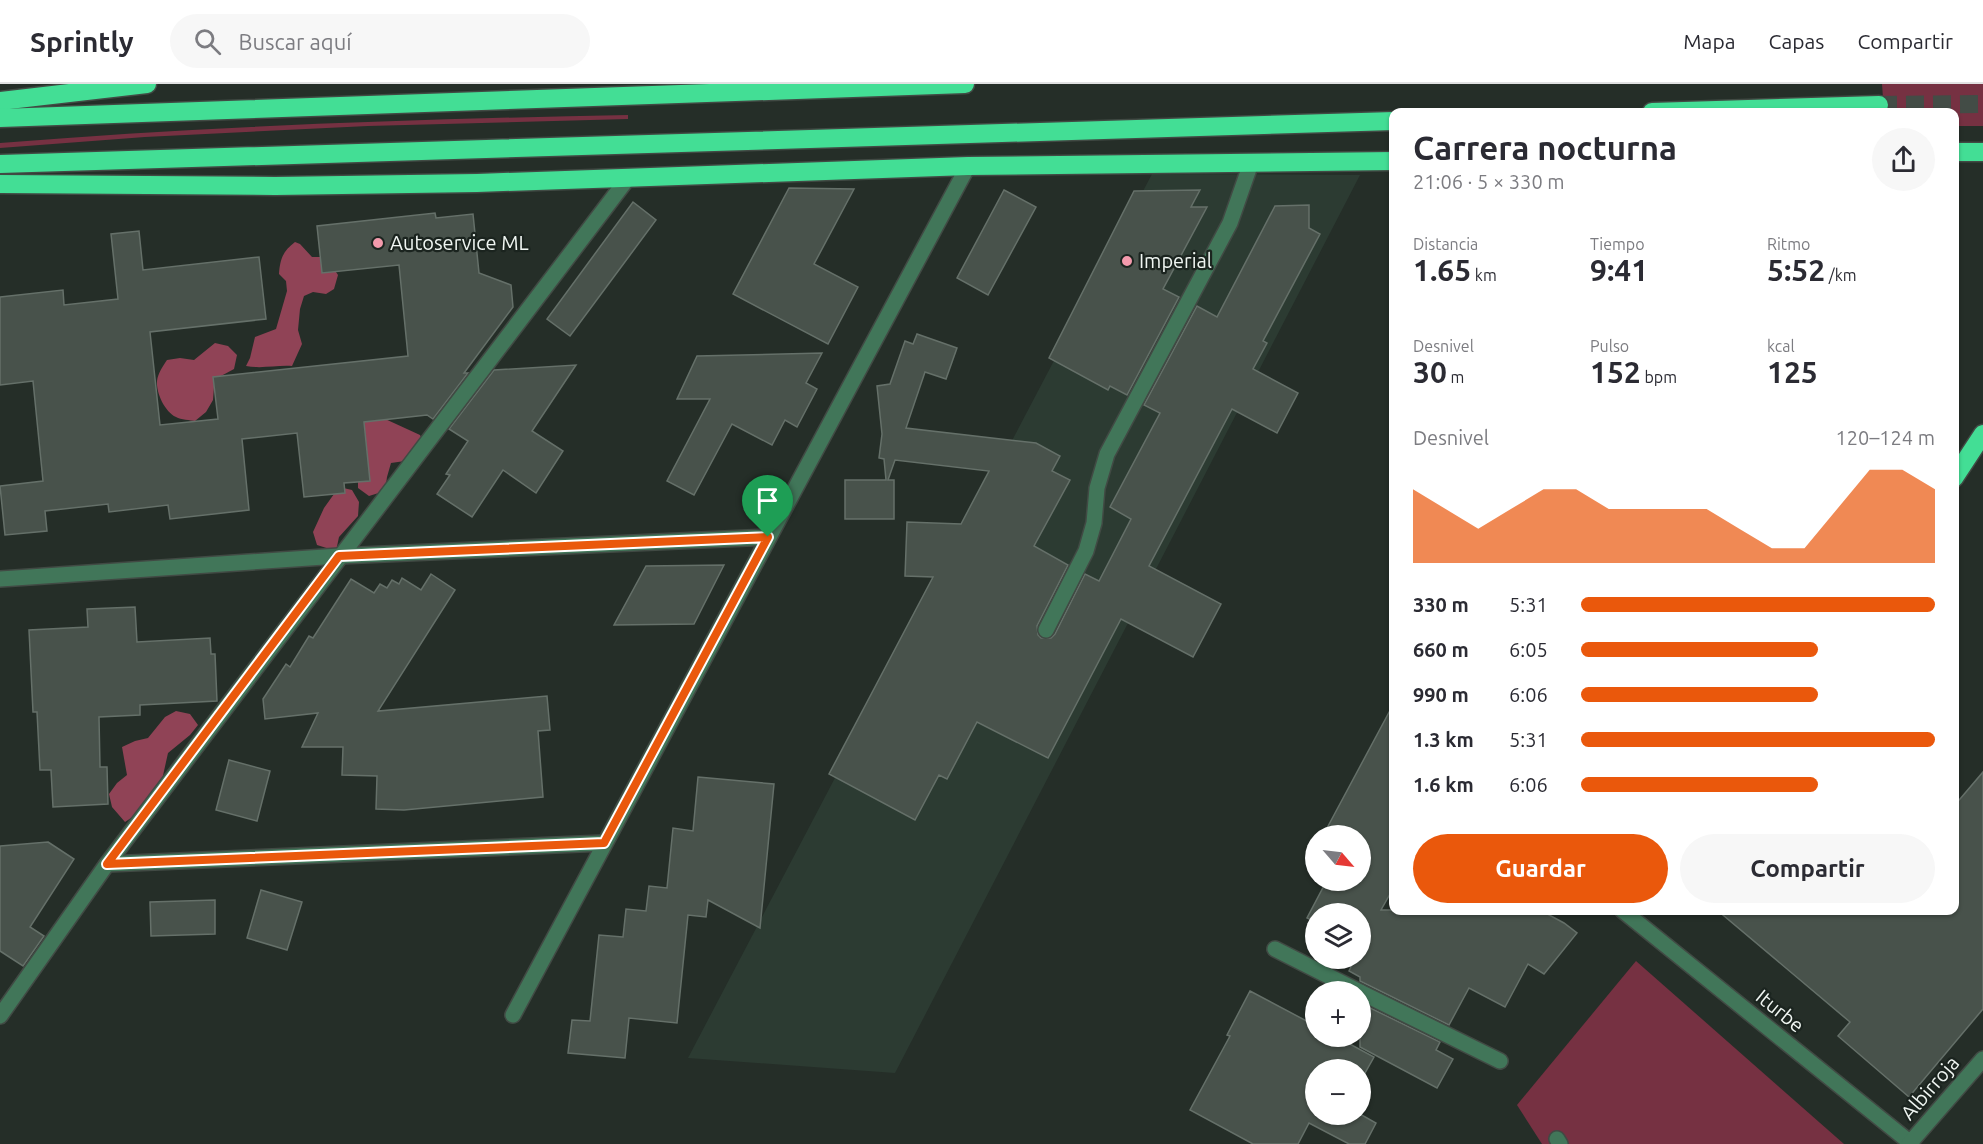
<!DOCTYPE html>
<html lang="es">
<meta charset="utf-8">
<style>
:root{--surface:#fff;--page:#f7f7f7;--text:#2b2b33;--muted:#7c7c81;--line:#e1e1e2;--accent:#ea580c}
body{margin:0;font-family:Ubuntu,sans-serif;background:var(--page);color:var(--text);height:100vh;display:flex;flex-direction:column;font-size:22px;white-space:nowrap}
*{box-sizing:border-box;margin:0}
p{font-size:20px;color:var(--muted)}
.icon{flex:none;width:33px;height:33px;fill:none;stroke:currentColor;stroke-width:2;stroke-linecap:round;stroke-linejoin:round}
.map{position:relative;flex:1;overflow:hidden}
.sheet{position:absolute;left:1389px;top:24px;width:570px;height:807px;display:flex;flex-direction:column;background:var(--surface);border-radius:12px;box-shadow:0 2px 4px #0004}
.sheet>*{flex:none}
.needle{width:39px;rotate:118deg}
.buttons{position:absolute;left:1305px;top:741px;display:grid;gap:12px}
.buttons a{display:grid;place-items:center;width:66px;height:66px;border-radius:50%;background:var(--surface);box-shadow:0 2px 4px #0004;font-size:30px}
.pin{position:absolute;display:grid;place-items:center;width:51px;height:51px;color:#fff;margin:-62px -26px;border-radius:50% 50% 50% 0;rotate:-45deg;box-shadow:0 0 6px #0007}
.pin .icon{rotate:45deg}
.round{display:grid;place-items:center;flex:none;width:63px;height:63px;border-radius:32px;background:var(--page)}
.summary{display:flex;align-items:center;justify-content:space-between;height:102px;padding:0 24px}
h1{font-size:33px;font-weight:600;line-height:45px}
.stats{display:grid;grid-template-columns:repeat(3,1fr);gap:9px;height:102px;padding:6px 24px}
.stats div{display:grid;align-content:center}
.stats b{font-size:30px;font-weight:600}
.stats small{font-size:16px;font-weight:400}
.stats p{font-size:16px}
.chart{height:168px;padding:12px 24px}
.chart p{display:flex;justify-content:space-between}
.chart svg{width:100%;height:108px;margin-top:6px;fill:var(--accent);opacity:.7}
.action{display:flex;gap:12px;margin-top:auto;padding:12px 24px}
.action a{flex:1;height:69px;border-radius:36px;background:var(--accent);color:#fff;font-size:24px;font-weight:600;line-height:69px;text-align:center}
.action a+a{background:var(--page);color:var(--text)}
ul{padding:0 24px;list-style:none;font-size:20px}
li{display:grid;grid-template-columns:96px 72px 1fr;align-items:center;height:45px}
li i{height:15px;border-radius:8px;background:var(--accent)}
header{display:flex;align-items:center;gap:36px;box-sizing:border-box;height:84px;padding:0 30px;background:var(--surface);border-bottom:2px solid var(--line)}
header strong{font-size:28px}
nav{display:flex;gap:33px;margin-inline-start:auto;font-size:21px}
.search{width:420px;height:54px;background:var(--page);display:flex;align-items:center;gap:15px;box-sizing:border-box;padding:0 21px;border-radius:33px;color:var(--muted);font-size:22px}
.map>svg:first-child{display:block}
.built{fill:#2c3b32}
.green{fill:#763142}
.forest{fill:#904356}
.building{fill:#48524b;stroke:#657069;stroke-width:1.5}
.lines{fill:none;stroke-linecap:round;stroke-linejoin:round}
.highway-tunnel{stroke:#434c46;stroke-width:18;stroke-dasharray:18 9;stroke-linecap:butt}
.lane-casing{stroke:#414a44;stroke-width:18}
.street-casing{stroke:#414a44;stroke-width:18}
.highway-casing{stroke:#414a44;stroke-width:21}
.lane{stroke:#417659;stroke-width:15}
.street{stroke:#417659;stroke-width:15}
.highway{stroke:#43de95;stroke-width:18}
.route-casing{stroke:#fff;stroke-width:12}
.route{stroke:#ea580c;stroke-width:8}
.poi-dot{fill:#f39aac;stroke:#1b241f;stroke-width:2}
.labels{text-anchor:middle;stroke-width:4.5;stroke-linejoin:round;paint-order:stroke}
.poi-label{font-size:20px;fill:#f0f6f2;stroke:#1b241f;text-anchor:start}
.street-label{font-size:20px;fill:#f0f6f2;stroke:#1b241f}
</style>
<header>
<strong>Sprintly</strong>
<div class="search"><svg class="icon" aria-label="search" viewBox="0 0 24 24"><circle cx="10" cy="10" r="6"/><path d="M15 15l6 6"/></svg>Buscar aquí</div>
<nav><a>Mapa</a><a>Capas</a><a>Compartir</a></nav>
</header>
<div class="map">
<svg width="1983" height="1060" viewBox="0 0 1983 1060">
<rect width="100%" height="100%" fill="#252e28"/>
<!-- built -->
<polygon class="built" points="1152,90 1360,91 895,989 688,974"/>
<!-- green -->
<g class="green">
<polygon points="1882,0 1983,0 1983,42 1955,42 1954,28 1884,28"/>
<path d="M628 31V35L368 42 145 53 0 64V59C209 42 418 35 628 31Z"/>
<polygon points="1636,877 1844,1060 1542,1060 1517,1021"/>
</g>
<!-- forest -->
<g class="forest">
<path d="M295 158 300 160 312 173H326L338 191 334 205 326 210 313 208 304 212 300 225 298 246 302 260 292 282C276 281 262 285 246 282L250 274 255 253 276 245 287 207 286 197 279 190C280 175 283 167 295 158Z"/>
<path d="M215 259 228 262 237 271 234 285 221 292 214 303 213 316 206 328 195 337C190 336 181 336 176 333 165 328 156 309 157 297 158 289 163 282 167 276L180 274 194 276Z"/>
<polygon points="383,334 420,351 426,364 419,375 391,379 387,393 385,407 369,412 358,404 358,338"/>
<polygon points="339,403 352,406 359,418 358,432 339,453 336,467 317,461 313,448 324,424"/>
<polygon points="176,627 190,630 198,641 190,651 168,669 162,696 137,730 125,738 112,723 109,710 117,699 127,691 122,663 135,657 148,654 165,633"/>
</g>
<!-- building -->
<g class="building">
<polygon points="789,104 854,105 814,180 858,203 828,260 733,210"/>
<polygon points="1004,106 1036,123 988,211 957,194"/>
<polygon points="1200,106 1191,123 1207,123 1163,205 1179,213 1127,311 1110,302 1108,306 1049,274 1134,107"/>
<polygon points="633,118 656,136 570,252 547,235"/>
<polygon points="1309,121 1309,144 1320,150 1263,257 1267,259 1253,285 1298,309 1277,349 1232,325 1149,482 1221,520 1193,573 1121,535 1048,674 977,638 947,695 939,691 915,736 829,690 933,493 905,492 907,438 961,440 989,387 895,376 888,396 894,396 894,435 845,435 845,396 886,396 884,375 879,374 882,350 877,302 890,300 905,257 913,260 917,250 957,264 946,295 925,288 906,344 1036,359 1060,372 1052,387 1070,396 1034,462 1068,481 1037,542 1038,551 1041,554 1051,554 1055,550 1085,490 1099,497 1131,435 1110,423 1160,329 1144,321 1197,222 1217,233 1275,122"/>
<polygon points="435,129 436,134 473,130 479,189 511,201 513,223 464,289 468,289 433,335 427,331 364,338 370,397 344,399 345,409 304,413 297,349 242,355 249,426 170,435 168,421 109,428 108,420 45,427 47,447 5,451 0,402 43,397 33,297 0,301 0,213 63,206 64,221 118,215 111,150 139,147 143,186 259,173 266,235 150,248 160,341 218,335 213,293 408,272 399,181 322,189 317,142"/>
<polygon points="822,269 806,299 817,305 797,343 785,336 772,361 732,340 694,411 667,397 710,315 677,315 697,272"/>
<polygon points="576,281 532,347 563,367 536,409 503,386 472,433 437,410 450,391 446,390 468,357 449,345 494,286"/>
<polygon points="724,481 694,540 614,541 646,482"/>
<polygon points="431,490 455,506 378,627 547,612 550,646 538,647 543,713 404,726 376,725 377,692 342,691 343,663 302,663 318,629 265,635 263,615 286,580 290,583 309,552 313,554 351,495 374,509 380,500 387,504 392,496 399,500 402,494 421,506"/>
<polygon points="135,523 137,558 210,554 211,570 215,570 217,617 140,621 140,631 99,633 100,683 107,683 108,720 53,723 51,686 40,686 37,628 33,628 29,546 88,543 87,525"/>
<polygon points="1394,619 1394,803 1381,826 1540,826 1564,839 1577,849 1544,890 1528,880 1505,923 1469,904 1449,941 1360,897 1360,893 1349,887 1355,874 1360,874 1360,830 1316,830 1316,838 1307,834 1327,796 1360,796 1360,752 1326,752 1329,746 1327,744"/>
<polygon points="229,676 270,687 257,737 216,726"/>
<polygon points="1983,688 1983,925 1909,1013 1838,952 1850,938 1717,826 1954,826 1954,722"/>
<polygon points="698,693 774,700 760,844 708,816 706,833 688,831 677,939 629,934 625,974 568,969 572,936 590,937 599,851 623,853 626,825 646,827 649,802 667,804 673,744 693,747"/>
<polygon points="48,758 74,775 30,843 44,852 23,882 0,867 0,762"/>
<polygon points="261,806 302,818 287,866 247,854"/>
<polygon points="215,816 215,850 151,852 150,818"/>
<polygon points="1250,907 1316,942 1316,952 1335,952 1374,973 1360,998 1360,986 1316,986 1316,1030 1360,1030 1376,1039 1365,1060 1349,1060 1309,1039 1298,1060 1253,1060 1190,1026 1230,952 1227,951"/>
<polygon points="1360,919 1440,958 1436,966 1453,975 1437,1004 1360,963"/>
</g>
<g class="lines">
<!-- highway-tunnel -->
<polyline class="highway-tunnel" points="1879,21 1983,20"/>
<defs>
<g id="lane">
<polyline points="1046,546 1086,467 1094,439 1097,404 1107,370 1230,139 1251,79"/>
<polyline points="1275,865 1360,908"/>
<polyline points="1360,908 1500,977"/>
<polyline points="1557,1055 1560,1060"/>
</g>
<g id="street">
<polyline points="0,495 339,472 768,453"/>
<polyline points="107,780 604,759"/>
<polyline points="1622,826 1912,1060"/>
<polyline points="513,931 968,82"/>
<polyline points="0,932 107,780 628,94"/>
<polyline points="1909,1060 1983,975"/>
</g>
<g id="highway">
<polyline points="0,17 147,0"/>
<polyline points="1652,28 1879,21"/>
<polyline points="0,34 965,0"/>
<polyline points="1954,68 1983,68"/>
<polyline points="0,80 1394,37"/>
<polyline points="0,100 275,102 477,99 968,82 1394,77"/>
<polyline points="1954,394 1983,350"/>
</g>
</defs>
<!-- lane casing -->
<use href="#lane" class="lane-casing"/>
<!-- street casing -->
<use href="#street" class="street-casing"/>
<!-- highway casing -->
<use href="#highway" class="highway-casing"/>
<!-- lane -->
<use href="#lane" class="lane"/>
<!-- street -->
<use href="#street" class="street"/>
<!-- highway -->
<use href="#highway" class="highway"/>
</g>
<g class="lines">
<defs>
<polygon id="route" points="768,453 604,759 107,780 339,472"/>
</defs>
<!-- route casing -->
<use href="#route" class="route-casing"/>
<!-- route -->
<use href="#route" class="route"/>
</g>
<!-- markers -->
<g class="poi-dot">
<circle cx="378" cy="159" r="6"/>
<circle cx="1127" cy="177" r="6"/>
</g>
<g class="labels">
<!-- poi labels -->
<g class="poi-label">
<text x="390" y="166">Autoservice ML</text>
<text x="1139" y="184">Imperial</text>
</g>
<!-- street labels -->
<g class="street-label">
<text transform="translate(1780 927) rotate(39)" y="7">Iturbe</text>
<text transform="translate(1930 1004) rotate(-49)" y="7">Albirroja</text>
</g>
</g>
</svg>
<div class="buttons">
<a><svg class="needle" viewBox="-14 -14 28 28"><path d="M0-13l5 13h-10z" fill="#e53935"/><path d="M0 13l5-13h-10z" fill="#7c7c81"/></svg></a>
<a><svg class="icon" aria-label="layers" viewBox="0 0 24 24"><path d="M12 4l9 5-9 5-9-5zM3 14l9 5 9-5"/></svg></a>
<a>+</a>
<a>−</a>
</div>
<div class="pin" style="left:768px;top:453px;background:#1e9e55"><svg class="icon" aria-label="arrive" viewBox="0 0 24 24"><path d="M6 21V4h12l-3 4 3 4H6"/></svg></div>
<section class="sheet">
<div class="summary"><div><h1>Carrera nocturna</h1><p>21:06 · 5 × 330 m</p></div><a class="round"><svg class="icon" aria-label="share" viewBox="0 0 24 24"><path d="M12 15V3M7 8l5-5 5 5M5 13v7h14v-7"/></svg></a></div>
<div class="stats">
<div><p>Distancia</p><b>1.65<small> km</small></b></div>
<div><p>Tiempo</p><b>9:41</b></div>
<div><p>Ritmo</p><b>5:52<small> /km</small></b></div>
</div>
<div class="stats">
<div><p>Desnivel</p><b>30<small> m</small></b></div>
<div><p>Pulso</p><b>152<small> bpm</small></b></div>
<div><p>kcal</p><b>125</b></div>
</div>
<div class="chart"><p><span>Desnivel</span>120–124 m</p>
<svg viewBox="0 0 160 44" preserveAspectRatio="none"><path d="M0 44V14L10 22L20 30L30 22L40 14L50 14L60 22L70 22L80 22L90 22L100 30L110 38L120 38L130 22L140 6L150 6L160 14V44z"/></svg>
</div>
<ul>
<li><b>330 m</b>5:31<i style="width:100%"></i></li>
<li><b>660 m</b>6:05<i style="width:67%"></i></li>
<li><b>990 m</b>6:06<i style="width:67%"></i></li>
<li><b>1.3 km</b>5:31<i style="width:100%"></i></li>
<li><b>1.6 km</b>6:06<i style="width:67%"></i></li>
</ul>
<div class="action"><a>Guardar</a><a>Compartir</a></div>
</section>
</div>
